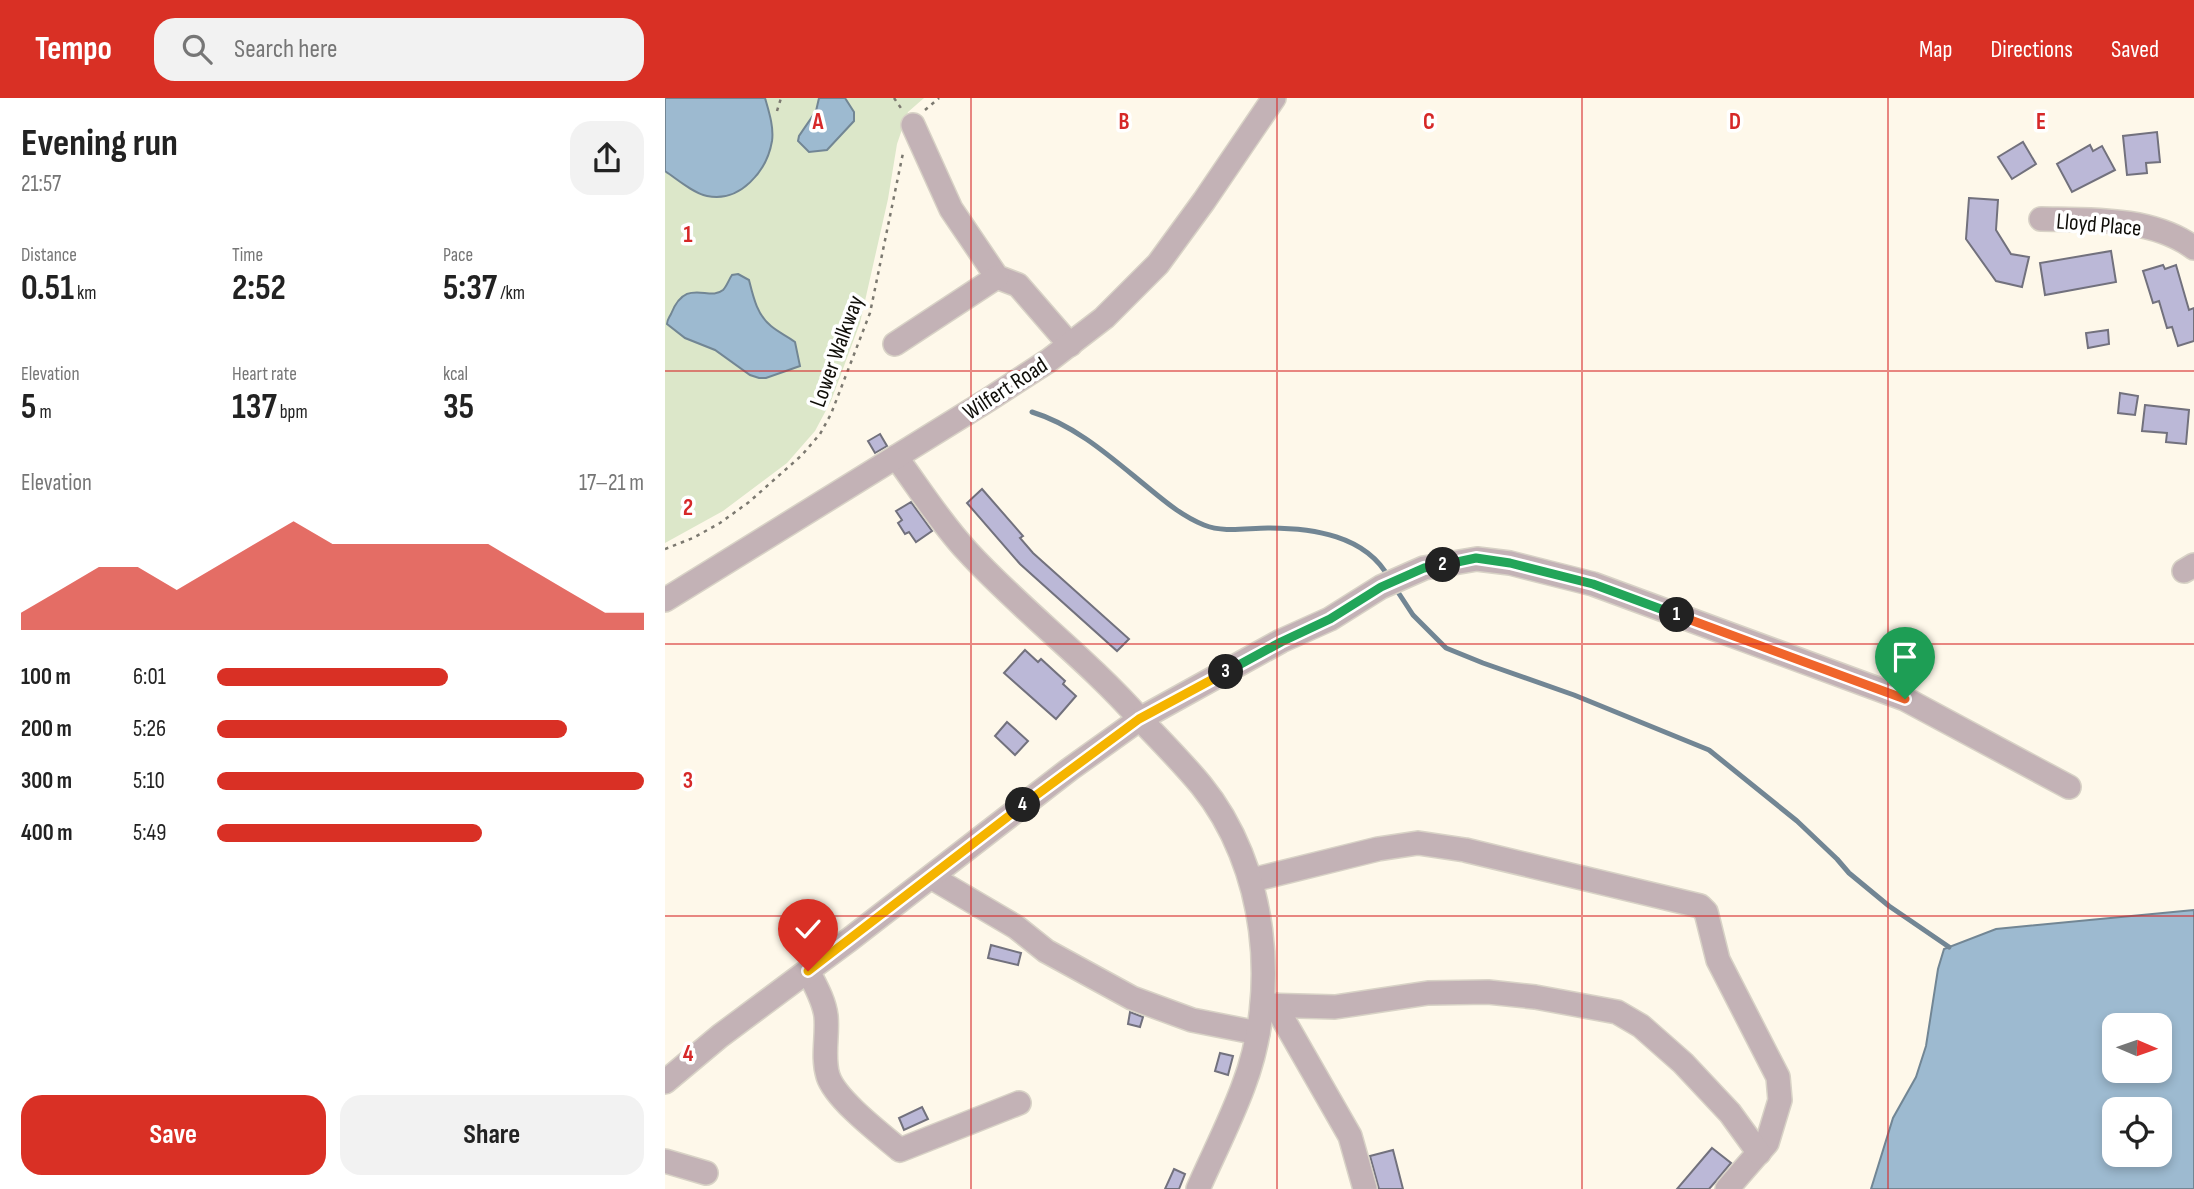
<!DOCTYPE html>
<meta charset="utf-8">
<style>
:root{--surface:#fff;--page:#f2f2f2;--text:#222;--muted:#767676;--accent:#d93025}
body{margin:0;font-family:"Sofia Sans Condensed",sans-serif;background:var(--page);color:var(--text);height:100vh;display:flex;flex-direction:column;font-size:26px;white-space:nowrap}
*{box-sizing:border-box;margin:0}
p{font-size:23px;color:var(--muted)}
.icon{flex:none;width:38px;height:38px;fill:none;stroke:currentColor;stroke-width:2;stroke-linecap:round;stroke-linejoin:round}
.map{position:relative;flex:1;overflow:hidden}
.drawer{display:flex;flex-direction:column;background:var(--surface);width:665px}
.drawer>*{flex:none}
.needle{width:46px;rotate:92deg}
.fabs{position:absolute;left:1437px;top:915px;display:grid;gap:14px}
.fabs a{display:grid;place-items:center;width:70px;height:70px;border-radius:14px;background:var(--surface);box-shadow:0 4px 10px #0003;font-size:35px}
.pin{position:absolute;display:grid;place-items:center;width:60px;height:60px;color:#fff;margin:-72px -30px;border-radius:50% 50% 50% 0;rotate:-45deg;box-shadow:0 0 7px #0007}
.pin .icon{rotate:45deg}
.km{position:absolute;width:35px;height:35px;margin:-18px;border-radius:50%;background:#222;color:#fff;font-size:19px;line-height:35px;text-align:center}
.round{display:grid;place-items:center;flex:none;width:74px;height:74px;border-radius:21px;background:var(--page)}
.overview{display:flex;align-items:center;justify-content:space-between;height:119px;padding:0 21px}
h1{font-size:38px;font-weight:700;line-height:52px}
.stats{display:grid;grid-template-columns:repeat(3,1fr);gap:10px;height:119px;padding:7px 21px}
.stats div{display:grid;align-content:center}
.stats b{font-size:35px;font-weight:700}
.stats small{font-size:19px;font-weight:400}
.stats p{font-size:19px}
.chart{height:196px;padding:14px 21px}
.chart p{display:flex;justify-content:space-between}
.chart svg{width:100%;height:126px;margin-top:7px;fill:var(--accent);opacity:.7}
.action{display:flex;gap:14px;margin-top:auto;padding:14px 21px}
.action a{flex:1;height:80px;border-radius:21px;background:var(--accent);color:#fff;font-size:28px;font-weight:700;line-height:80px;text-align:center}
.action a+a{background:var(--page);color:var(--text)}
ul{padding:0 21px;list-style:none;font-size:23px}
li{display:grid;grid-template-columns:112px 84px 1fr;align-items:center;height:52px}
li i{height:18px;border-radius:9px;background:var(--accent)}
header{display:flex;align-items:center;gap:42px;box-sizing:border-box;height:98px;padding:0 35px;background:var(--accent);color:#fff}
header strong{font-size:33px}
nav{display:flex;gap:38px;margin-inline-start:auto;font-size:24px}
.search{width:490px;height:63px;background:var(--page);display:flex;align-items:center;gap:18px;box-sizing:border-box;padding:0 24px;border-radius:21px;color:var(--muted);font-size:26px}
main{display:flex;flex:1;min-height:0}
.map>svg:first-child{display:block}
.green{fill:#dce7c9}
.water{fill:#9dbad0;stroke:#728694;stroke-width:2;fill-rule:evenodd}
.lines{fill:none;stroke-linecap:round;stroke-linejoin:round}
.stream{stroke:#728694;stroke-width:5}
.building{fill:#bbb8d7;stroke:#72717d;stroke-width:2}
.minor-casing{stroke:#d8d2c6;stroke-width:26}
.path{stroke:#7c7970;stroke-width:2.5;stroke-dasharray:3.5 5;stroke-linecap:butt}
.minor{stroke:#c3b2b6;stroke-width:23}
.split-1-casing{stroke:#fff;stroke-width:14}
.split-2-casing{stroke:#fff;stroke-width:14}
.split-3-casing{stroke:#fff;stroke-width:14}
.split-4-casing{stroke:#fff;stroke-width:14}
.split-5-casing{stroke:#fff;stroke-width:14}
.split-1{stroke:#f0652b;stroke-width:9}
.split-2{stroke:#22a559;stroke-width:9}
.split-3{stroke:#22a559;stroke-width:9}
.split-4{stroke:#f5b400;stroke-width:9}
.split-5{stroke:#f5b400;stroke-width:9}
.grid{fill:none;stroke:#d62828;stroke-width:2;stroke-opacity:0.55}
.labels{text-anchor:middle;stroke-width:7;stroke-linejoin:round;paint-order:stroke}
.street-label{font-size:23px;fill:#0f0d08;stroke:#fff}
.grid-label{font-size:23px;text-anchor:middle;font-weight:bold;fill:#d62828;stroke:#fff;stroke-width:7;stroke-linejoin:round;paint-order:stroke}
</style>
<header>
<strong>Tempo</strong>
<div class="search"><svg class="icon" aria-label="search" viewBox="0 0 24 24"><circle cx="10" cy="10" r="6"/><path d="M15 15l6 6"/></svg>Search here</div>
<nav><a>Map</a><a>Directions</a><a>Saved</a></nav>
</header>
<main>
<section class="drawer">
<div class="overview"><div><h1>Evening run</h1><p>21:57</p></div><a class="round"><svg class="icon" aria-label="share" viewBox="0 0 24 24"><path d="M12 15V3M7 8l5-5 5 5M5 13v7h14v-7"/></svg></a></div>
<div class="stats">
<div><p>Distance</p><b>0.51<small> km</small></b></div>
<div><p>Time</p><b>2:52</b></div>
<div><p>Pace</p><b>5:37<small> /km</small></b></div>
</div>
<div class="stats">
<div><p>Elevation</p><b>5<small> m</small></b></div>
<div><p>Heart rate</p><b>137<small> bpm</small></b></div>
<div><p>kcal</p><b>35</b></div>
</div>
<div class="chart"><p><span>Elevation</span>17–21 m</p>
<svg viewBox="0 0 160 44" preserveAspectRatio="none"><path d="M0 44V38L10 30L20 22L30 22L40 30L50 22L60 14L70 6L80 14L90 14L100 14L110 14L120 14L130 22L140 30L150 38L160 38V44z"/></svg>
</div>
<ul>
<li><b>100 m</b>6:01<i style="width:54%"></i></li>
<li><b>200 m</b>5:26<i style="width:82%"></i></li>
<li><b>300 m</b>5:10<i style="width:100%"></i></li>
<li><b>400 m</b>5:49<i style="width:62%"></i></li>
</ul>
<div class="action"><a>Save</a><a>Share</a></div>
</section>
<div class="map">
<svg width="1529" height="1091" viewBox="0 0 1529 1091">
<rect width="100%" height="100%" fill="#fef8ea"/>
<!-- green -->
<polygon class="green" points="0,0 259,0 243,14 232,46 223,101 195,225 166,303 150,333 122,365 58,413 0,445"/>
<!-- water -->
<g class="water">
<path d="M0 0H100C104 14 109 29 107 43 102 73 75 105 42 98 28 95 12 81 0 73Z"/>
<polygon points="154,0 180,0 189,14 189,23 162,52 144,54 133,43 134,38 151,13"/>
<path d="M73 176 84 182C88 198 92 217 106 228 113 234 122 238 130 244L135 268 101 280H94L85 277 50 252 20 240 2 226C2 222 4 220 6 216 21 178 44 204 58 192 62 188 64 181 67 177Z"/>
<path d="M1529 812V1091H1206L1228 1020 1251 979 1261 948 1273 871 1279 851 1331 831ZM1449 928H1494V973H1449ZM1449 1012H1494V1057H1449Z"/>
</g>
<g class="lines">
<!-- stream -->
<g class="stream">
<path d="M367 314C413 328 450 363 486 392 503 406 519 419 539 427 559 435 582 430 603 430 647 430 701 437 724 480"/>
<polyline points="729,488 748,517 781,550 818,565 909,597 1044,652 1132,723 1172,761 1184,775 1224,808 1284,849"/>
</g>
</g>
<!-- building -->
<g class="building">
<polygon points="1492,34 1495,64 1481,65 1482,75 1462,77 1458,38"/>
<polygon points="1358,44 1371,66 1347,81 1333,59"/>
<polygon points="1425,47 1428,53 1437,48 1450,72 1407,94 1392,66"/>
<polygon points="1304,100 1333,102 1331,132 1346,156 1364,159 1357,189 1331,183 1301,141"/>
<polygon points="1446,153 1451,184 1380,197 1375,165"/>
<polygon points="1498,167 1500,171 1511,167 1524,212 1529,210 1529,243 1513,248 1507,229 1502,230 1494,203 1488,205 1478,173"/>
<polygon points="1443,232 1444,246 1423,250 1421,235"/>
<polygon points="1455,295 1473,298 1470,317 1453,315"/>
<polygon points="1480,307 1524,312 1521,346 1501,344 1502,335 1477,333"/>
<polygon points="215,336 222,348 210,355 203,343"/>
<polygon points="317,391 358,438 355,440 368,455 464,541 452,553 355,466 302,405"/>
<polygon points="246,404 267,433 251,444 244,434 240,436 233,425 237,422 231,413"/>
<polygon points="360,552 373,564 376,561 400,583 398,586 411,598 391,621 339,575"/>
<polygon points="342,624 363,643 350,657 330,638"/>
<polygon points="326,847 356,855 353,867 323,860"/>
<polygon points="465,914 478,919 475,929 463,926"/>
<polygon points="555,955 568,958 563,977 550,973"/>
<polygon points="257,1009 263,1021 239,1032 234,1020"/>
<polygon points="1047,1050 1066,1065 1051,1083 1044,1091 1012,1091"/>
<polygon points="728,1052 738,1091 714,1091 705,1058"/>
<polygon points="509,1071 520,1076 514,1091 500,1091"/>
</g>
<g class="lines">
<defs>
<g id="minor">
<polyline points="248,27 286,111 332,179 353,187 405,247"/>
<path d="M1376 121C1426 122 1487 119 1529 150"/>
<polyline points="230,246 332,179"/>
<path d="M231 359C254 390 275 424 302 453 356 512 421 560 475 621L616 543 665 521 716 489 759 470 812 461 845 465 928 486 1240 601 1404 689"/>
<polyline points="1519,473 1529,467"/>
<polyline points="0,502 323,302 383,263 439,220 493,166 539,103 609,0"/>
<polyline points="266,779 351,829 381,853 467,900 527,922 593,935"/>
<polyline points="587,782 713,751 753,745 800,752 1035,808 1041,814 1053,862 1113,979 1115,1002 1102,1045 1062,1091"/>
<path d="M143 873C150 887 159 902 161 918 163 938 157 959 163 978 170 1001 216 1036 235 1052L354 1005"/>
<polyline points="597,907 670,909 763,895 823,894 870,899 952,914 976,928 1018,965 1065,1015 1094,1055"/>
<polyline points="610,907 685,1038 700,1091"/>
<path d="M0 984 55 938 184 842 405 671 475 621C495 642 517 664 536 687 602 768 615 893 578 989 565 1024 548 1057 533 1091"/>
<polyline points="0,1063 41,1075"/>
</g>
</defs>
<!-- minor casing -->
<use href="#minor" class="minor-casing"/>
<!-- path -->
<g class="path">
<polyline points="229,0 238,13"/>
<polyline points="260,12 274,0"/>
<polyline points="112,13 116,0"/>
<polyline points="0,451 28,440 55,425 84,404 137,357 155,336 166,316 205,215 238,55"/>
</g>
<!-- minor -->
<use href="#minor" class="minor"/>
</g>
<g class="lines">
<defs>
<polyline id="split-1" points="1012,517 1240,601"/>
<polyline id="split-2" points="778,467 811,460 845,465 928,486 1012,517"/>
<polyline id="split-3" points="561,574 616,544 665,521 716,489 759,470 778,467"/>
<polyline id="split-4" points="358,707 474,621 561,574"/>
<polyline id="split-5" points="143,873 358,707"/>
</defs>
<!-- split-1 casing -->
<use href="#split-1" class="split-1-casing"/>
<!-- split-2 casing -->
<use href="#split-2" class="split-2-casing"/>
<!-- split-3 casing -->
<use href="#split-3" class="split-3-casing"/>
<!-- split-4 casing -->
<use href="#split-4" class="split-4-casing"/>
<!-- split-5 casing -->
<use href="#split-5" class="split-5-casing"/>
<!-- split-1 -->
<use href="#split-1" class="split-1"/>
<!-- split-2 -->
<use href="#split-2" class="split-2"/>
<!-- split-3 -->
<use href="#split-3" class="split-3"/>
<!-- split-4 -->
<use href="#split-4" class="split-4"/>
<!-- split-5 -->
<use href="#split-5" class="split-5"/>
</g>
<!-- grid -->
<path class="grid" d="M306 0V1091M612 0V1091M917 0V1091M1223 0V1091M0 273H1529M0 546H1529M0 818H1529"/>
<g class="labels">
<!-- street labels -->
<g class="street-label">
<text transform="translate(1434 126) rotate(5)" y="8">Lloyd Place</text>
<text transform="translate(171 253) rotate(-70)" y="8">Lower Walkway</text>
<text transform="translate(340 290) rotate(-33)" y="8">Wilfert Road</text>
</g>
</g>
<g class="grid-label">
<text x="153" y="31">A</text>
<text x="459" y="31">B</text>
<text x="764" y="31">C</text>
<text x="1070" y="31">D</text>
<text x="1376" y="31">E</text>
<text x="23" y="144">1</text>
<text x="23" y="417">2</text>
<text x="23" y="690">3</text>
<text x="23" y="963">4</text>
</g>
</svg>
<div class="fabs">
<a><svg class="needle" viewBox="-14 -14 28 28"><path d="M0-13l5 13h-10z" fill="#e53935"/><path d="M0 13l5-13h-10z" fill="#767676"/></svg></a>
<a><svg class="icon" aria-label="locate" viewBox="0 0 24 24"><circle cx="12" cy="12" r="6"/><path d="M12 2v4M12 18v4M2 12h4M18 12h4"/></svg></a>
</div>
<div class="pin" style="left:1240px;top:601px;background:#1e9e55"><svg class="icon" aria-label="arrive" viewBox="0 0 24 24"><path d="M6 21V4h12l-3 4 3 4H6"/></svg></div>
<div class="pin" style="left:143px;top:873px;background:#d93025"><svg class="icon" aria-label="check" viewBox="0 0 24 24"><path d="M5 12l5 5 9-10"/></svg></div>
<b class="km" style="left:1012px;top:517px">1</b>
<b class="km" style="left:778px;top:467px">2</b>
<b class="km" style="left:561px;top:574px">3</b>
<b class="km" style="left:358px;top:707px">4</b>
</div>
</main>
